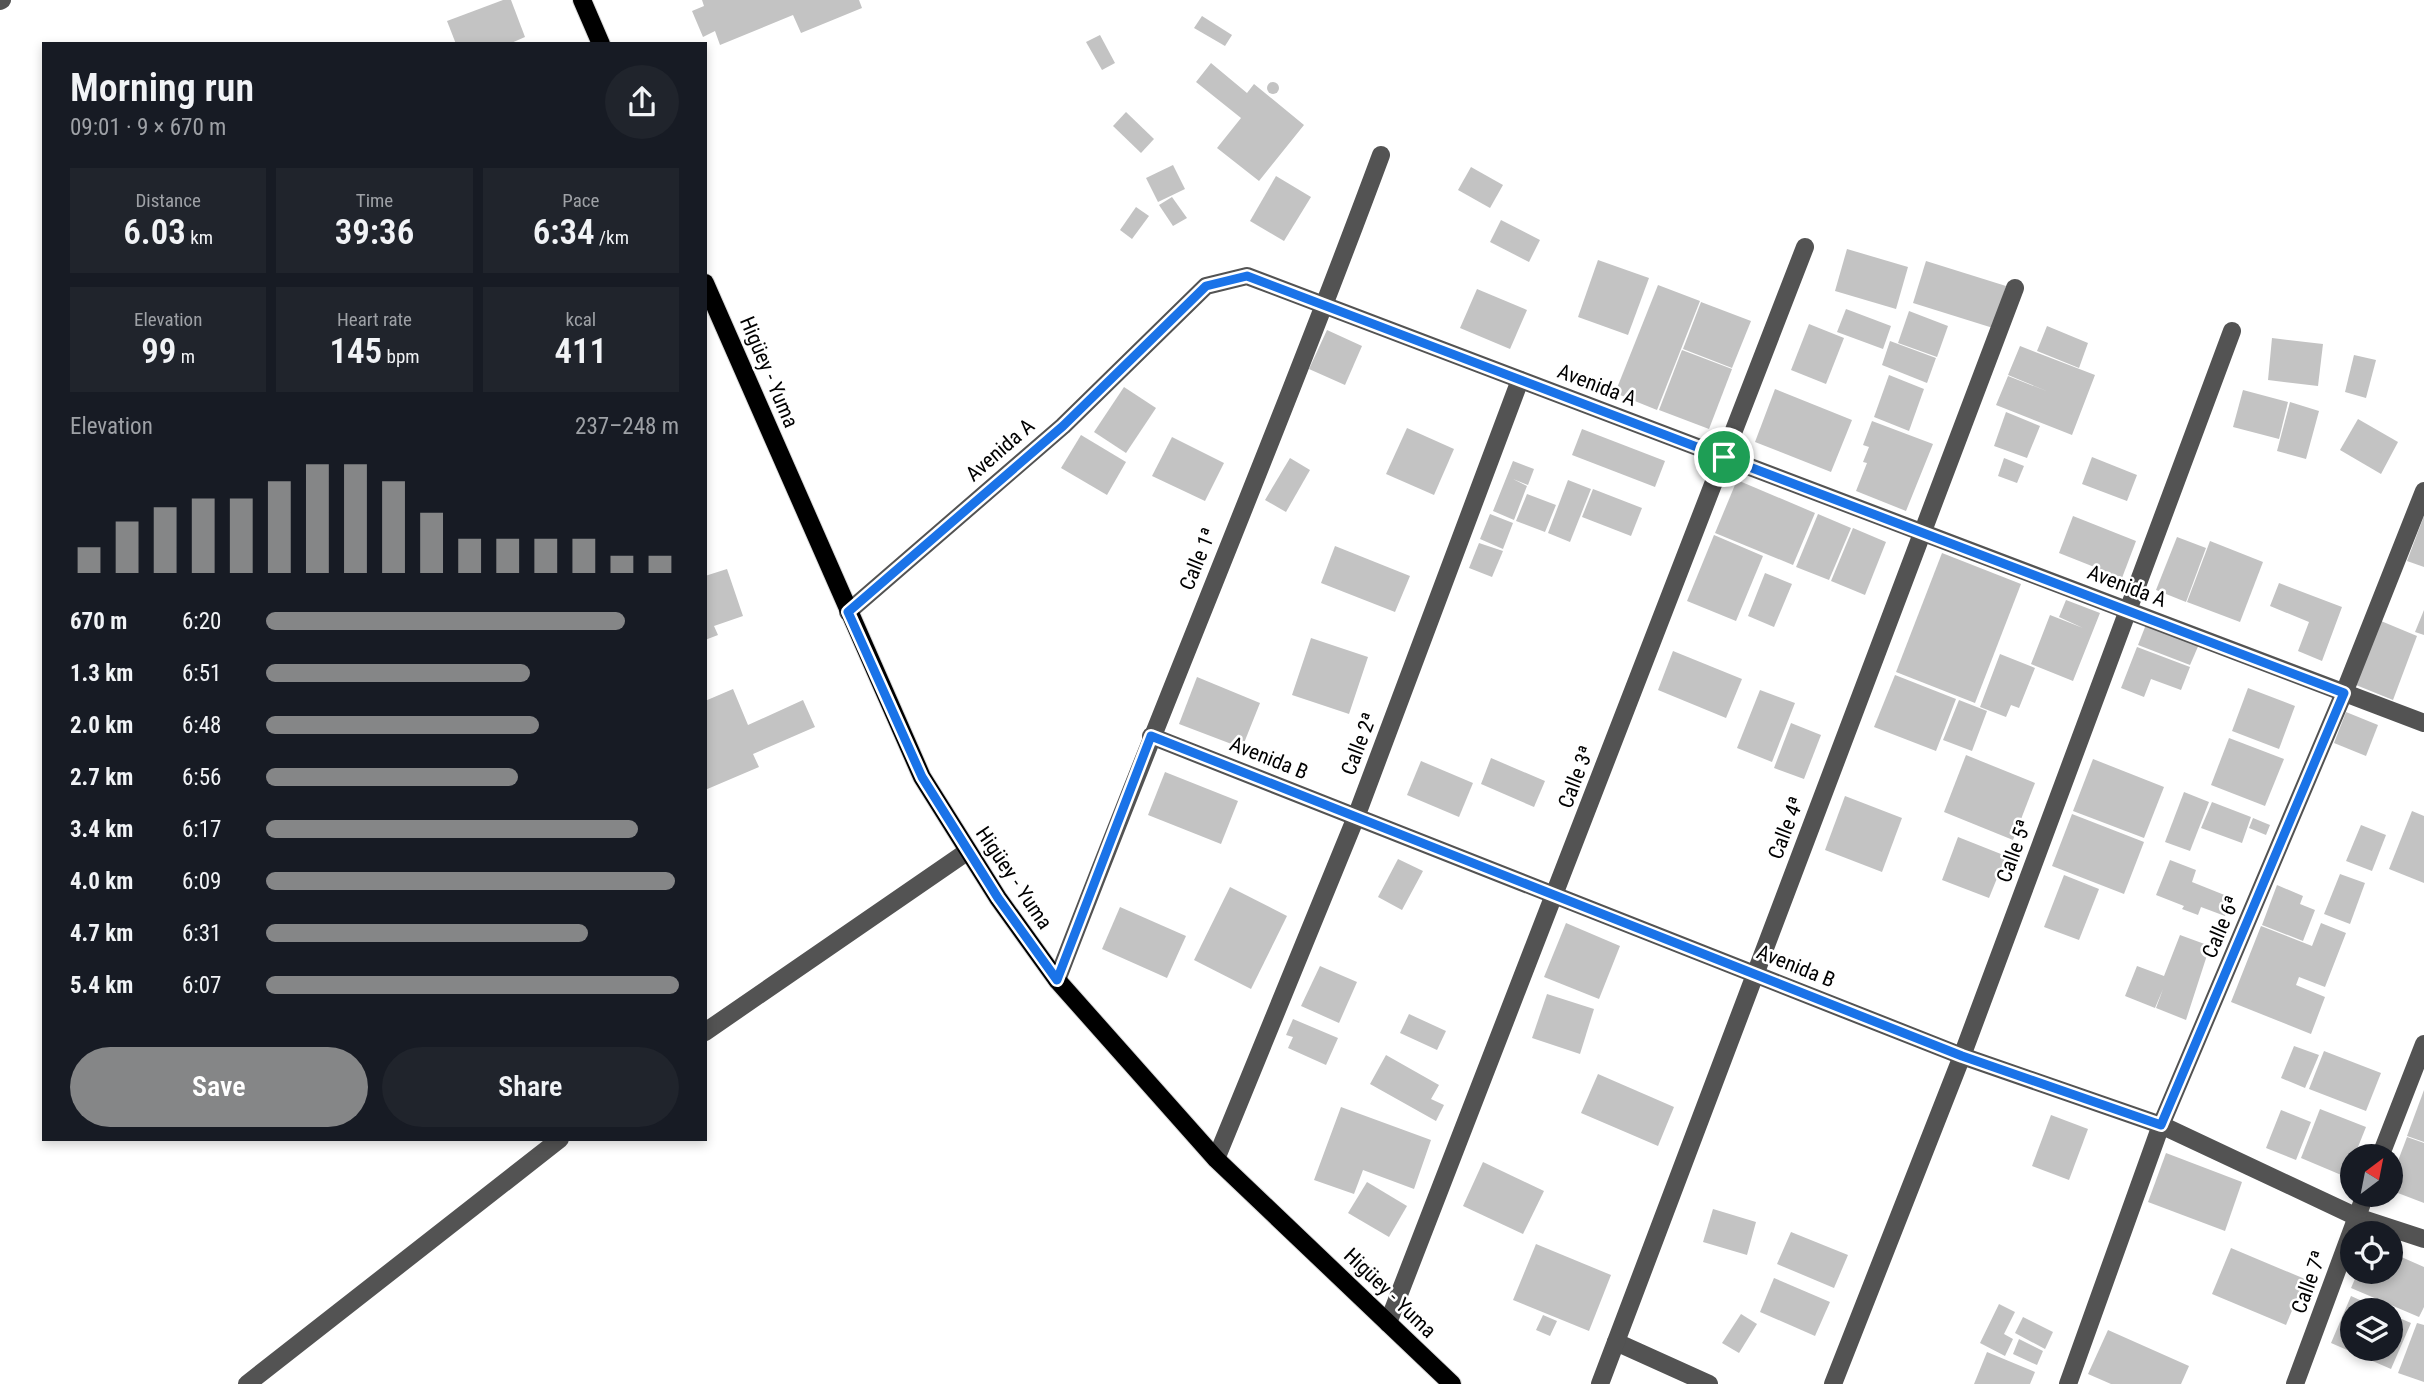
<!DOCTYPE html>
<meta charset="utf-8">
<style>
:root{--surface:#171b24;--page:#20242c;--text:#f1f3f6;--muted:#9ea1a6;--accent:#858687}
body{margin:0;font-family:"Roboto Condensed",sans-serif;background:var(--page);color:var(--text);height:100vh;display:flex;flex-direction:column;font-size:26px;white-space:nowrap}
*{box-sizing:border-box;margin:0}
p{font-size:23px;color:var(--muted)}
.icon{flex:none;width:38px;height:38px;fill:none;stroke:currentColor;stroke-width:2;stroke-linecap:round;stroke-linejoin:round}
.map{position:relative;flex:1;overflow:hidden}
.sheet{position:absolute;left:42px;top:42px;width:665px;height:1099px;display:flex;flex-direction:column;background:var(--surface);border-radius:0px;box-shadow:0 4px 10px #0003}
.sheet>*{flex:none}
.needle{width:46px;rotate:32deg}
.tools{position:absolute;left:2340px;top:1144px;display:grid;gap:14px}
.tools a{display:grid;place-items:center;width:63px;height:63px;border-radius:50%;background:var(--surface);box-shadow:0 4px 10px #0003;font-size:35px}
.pin{position:absolute;display:grid;place-items:center;width:60px;height:60px;color:#fff;margin:-30px;border:4px solid #fff;border-radius:50%;box-shadow:0 2px 7px #0007}
.round{display:grid;place-items:center;flex:none;width:74px;height:74px;border-radius:37px;background:var(--page)}
.headline{display:flex;align-items:center;justify-content:space-between;height:119px;padding:0 28px}
h1{font-size:38px;font-weight:600;line-height:52px}
.metrics{display:grid;grid-template-columns:repeat(3,1fr);gap:10px;height:119px;padding:7px 28px}
.metrics div{display:grid;align-content:center;border-radius:0px;background:var(--page);text-align:center}
.metrics b{font-size:35px;font-weight:600}
.metrics small{font-size:19px;font-weight:400}
.metrics p{font-size:19px}
.chart{height:196px;padding:14px 28px}
.chart p{display:flex;justify-content:space-between}
.chart svg{width:100%;height:126px;margin-top:7px;stroke:var(--accent);stroke-width:6}
.action{display:flex;gap:14px;margin-top:auto;padding:14px 28px}
.action a{flex:1;height:80px;border-radius:42px;background:var(--accent);color:#fff;font-size:28px;font-weight:600;line-height:80px;text-align:center}
.action a+a{background:var(--page);color:var(--text)}
ul{padding:0 28px;list-style:none;font-size:23px}
li{display:grid;grid-template-columns:112px 84px 1fr;align-items:center;height:52px}
li i{height:18px;border-radius:9px;background:var(--accent)}
.map>svg:first-child{display:block}
.building{fill:#c3c3c3}
.lines{fill:none;stroke-linecap:round;stroke-linejoin:round}
.major-casing{stroke:#dbdbdb;stroke-width:20}
.minor{stroke:#535353;stroke-width:18}
.major{stroke:#000;stroke-width:18}
.route-casing{stroke:#fff;stroke-width:14}
.route{stroke:#1a73e8;stroke-width:9}
.labels{text-anchor:middle;stroke-width:5;stroke-linejoin:round;paint-order:stroke}
.street-label{font-size:21px;fill:#000;stroke:#fff}
</style>
<div class="map">
<svg width="2424" height="1384" viewBox="0 0 2424 1384">
<rect width="100%" height="100%" fill="#fff"/>
<!-- building -->
<g class="building">
<polygon points="503,0 511,0 525,37 509,44 456,44 447,21"/>
<polygon points="702,0 859,0 862,8 801,33 793,15 720,45 715,31 703,37 692,11 704,6"/>
<polygon points="1202,16 1232,35 1225,46 1194,28"/>
<polygon points="1100,35 1115,63 1102,70 1086,42"/>
<polygon points="1211,63 1247,93 1254,84 1304,125 1259,181 1217,148 1241,118 1196,82"/>
<circle cx="1273" cy="88" r="6"/>
<polygon points="1126,112 1154,139 1141,153 1113,126"/>
<polygon points="1173,165 1185,189 1158,202 1146,178"/>
<polygon points="1471,167 1503,185 1490,208 1458,190"/>
<polygon points="1276,176 1311,197 1284,241 1250,221"/>
<polygon points="1172,197 1187,218 1173,226 1159,205"/>
<polygon points="1136,207 1149,216 1132,239 1120,230"/>
<polygon points="1501,220 1540,240 1529,262 1490,242"/>
<polygon points="1847,249 1908,267 1896,309 1835,291"/>
<polygon points="1598,260 1649,278 1628,335 1578,317"/>
<polygon points="1926,261 2006,286 1993,328 1913,303"/>
<polygon points="1658,285 1700,301 1657,410 1615,393"/>
<polygon points="1477,289 1527,310 1510,349 1460,328"/>
<polygon points="1701,302 1751,321 1732,368 1683,349"/>
<polygon points="1846,309 1891,326 1883,349 1837,332"/>
<polygon points="1909,311 1948,326 1937,357 1898,343"/>
<polygon points="1809,324 1844,338 1826,384 1791,370"/>
<polygon points="2047,326 2088,343 2079,368 2037,351"/>
<polygon points="1327,330 1362,346 1345,385 1309,369"/>
<polygon points="2272,338 2323,344 2318,386 2268,380"/>
<polygon points="1890,341 1936,358 1927,383 1882,365"/>
<polygon points="2020,346 2095,375 2072,435 1996,405 2008,376 2049,392 2008,375"/>
<polygon points="1682,350 1732,369 1709,429 1659,410"/>
<polygon points="2354,355 2376,360 2366,398 2345,392"/>
<polygon points="1889,375 1924,389 1909,431 1874,417"/>
<polygon points="1124,387 1156,408 1126,453 1094,432"/>
<polygon points="1775,389 1852,420 1831,472 1755,442"/>
<polygon points="2243,390 2288,402 2279,439 2233,427"/>
<polygon points="2290,402 2319,411 2306,459 2277,451"/>
<polygon points="2006,412 2040,426 2027,458 1994,446"/>
<polygon points="2358,419 2398,442 2381,474 2340,450"/>
<polygon points="1872,421 1933,444 1906,511 1856,491 1867,463 1863,462 1869,447 1863,445"/>
<polygon points="1407,428 1454,449 1434,495 1386,474"/>
<polygon points="1582,429 1665,461 1655,487 1572,455"/>
<polygon points="1081,435 1126,462 1107,495 1061,468"/>
<polygon points="1172,437 1224,463 1205,501 1152,476"/>
<polygon points="2092,457 2137,475 2127,501 2082,484"/>
<polygon points="1290,458 1310,470 1286,512 1265,500"/>
<polygon points="2004,458 2024,466 2017,483 1998,476"/>
<polygon points="1513,461 1534,469 1528,485 1513,479 1527,486 1514,520 1493,511"/>
<polygon points="1568,480 1591,489 1570,542 1548,533"/>
<polygon points="1737,480 1815,513 1793,565 1715,533"/>
<polygon points="1593,489 1642,508 1631,536 1582,517"/>
<polygon points="1527,494 1556,505 1545,532 1516,521"/>
<polygon points="1490,514 1513,523 1503,549 1480,539"/>
<polygon points="1818,514 1851,528 1829,580 1796,567"/>
<polygon points="2073,516 2136,541 2122,578 2059,553"/>
<polygon points="2424,516 2424,567 2407,561"/>
<polygon points="1853,528 1886,542 1865,595 1831,581"/>
<polygon points="1714,535 1763,556 1736,621 1687,601"/>
<polygon points="2177,537 2206,548 2186,602 2156,590"/>
<polygon points="2210,541 2263,562 2240,622 2187,602"/>
<polygon points="1479,543 1503,551 1492,577 1469,568"/>
<polygon points="1335,546 1410,576 1395,612 1321,583"/>
<polygon points="1942,553 2021,584 1975,703 1896,672"/>
<polygon points="727,569 743,616 714,626 718,635 705,640 705,576"/>
<polygon points="1765,573 1792,584 1774,627 1748,616"/>
<polygon points="2279,583 2342,607 2322,661 2298,651 2309,622 2270,606"/>
<polygon points="2066,600 2100,613 2073,681 2031,664 2050,615 2083,628 2059,617"/>
<polygon points="2424,610 2424,635 2415,632"/>
<polygon points="2381,621 2417,636 2393,700 2356,685"/>
<polygon points="2147,622 2200,642 2190,665 2138,645"/>
<polygon points="1311,638 1368,657 1349,714 1292,695"/>
<polygon points="2137,647 2190,667 2181,690 2151,679 2144,697 2121,688"/>
<polygon points="1673,651 1742,679 1726,718 1658,690"/>
<polygon points="2000,654 2035,668 2019,708 2011,705 2006,717 1980,707"/>
<polygon points="1895,675 1956,699 1936,751 1874,727"/>
<polygon points="1197,677 1260,703 1242,748 1179,724"/>
<polygon points="2248,688 2295,706 2279,749 2232,731"/>
<polygon points="733,689 748,725 803,700 815,727 753,754 759,767 705,790 705,701"/>
<polygon points="1760,690 1795,703 1772,762 1737,748"/>
<polygon points="1959,700 1987,711 1972,751 1943,740"/>
<polygon points="2346,712 2378,725 2366,756 2334,743"/>
<polygon points="1791,723 1821,735 1804,779 1774,768"/>
<polygon points="2229,738 2284,759 2265,806 2211,785"/>
<polygon points="1966,755 2035,783 2013,840 1944,812"/>
<polygon points="1491,758 1545,781 1534,807 1481,784"/>
<polygon points="2093,759 2164,787 2144,838 2073,811"/>
<polygon points="1421,761 1473,783 1459,817 1407,795"/>
<polygon points="1165,772 1238,801 1221,844 1148,815"/>
<polygon points="2184,792 2209,802 2190,851 2165,842"/>
<polygon points="1845,796 1902,818 1882,872 1825,850"/>
<polygon points="2212,802 2251,817 2242,843 2201,828"/>
<polygon points="2412,811 2424,816 2424,883 2389,869"/>
<polygon points="2072,814 2144,842 2124,894 2052,866"/>
<polygon points="2253,818 2270,825 2266,835 2249,828"/>
<polygon points="2361,825 2386,835 2372,871 2346,861"/>
<polygon points="1958,837 2006,856 1989,898 1942,880"/>
<polygon points="1398,859 1423,871 1402,910 1378,897"/>
<polygon points="2170,860 2196,870 2192,882 2232,898 2225,916 2201,907 2198,915 2182,909 2184,906 2156,895"/>
<polygon points="2340,874 2365,883 2350,924 2324,914"/>
<polygon points="2064,875 2099,889 2079,940 2044,927"/>
<polygon points="2277,885 2303,896 2300,904 2315,910 2303,941 2262,925"/>
<polygon points="1230,887 1287,916 1251,989 1194,960"/>
<polygon points="1120,907 1186,936 1167,978 1102,949"/>
<polygon points="1566,923 1620,946 1599,999 1544,977"/>
<polygon points="2321,923 2346,933 2325,987 2299,977 2296,985 2325,997 2311,1034 2231,1002 2261,926 2312,946"/>
<polygon points="2180,935 2210,946 2186,1020 2156,1008 2163,989 2155,1008 2125,996 2137,966 2164,976"/>
<polygon points="1320,966 1357,982 1339,1023 1301,1006"/>
<polygon points="1547,994 1594,1009 1580,1054 1532,1038"/>
<polygon points="1409,1014 1446,1031 1437,1050 1400,1033"/>
<polygon points="1293,1019 1338,1038 1326,1065 1288,1048 1293,1037 1286,1035"/>
<polygon points="2294,1046 2319,1055 2305,1088 2281,1078"/>
<polygon points="2324,1051 2381,1073 2366,1111 2309,1089"/>
<polygon points="1386,1055 1439,1085 1431,1099 1444,1105 1436,1121 1370,1084"/>
<polygon points="1598,1074 1674,1107 1658,1146 1581,1113"/>
<polygon points="2424,1090 2424,1142 2407,1136"/>
<polygon points="1341,1107 1431,1140 1414,1189 1363,1170 1354,1194 1314,1180"/>
<polygon points="2320,1109 2366,1127 2346,1177 2301,1158"/>
<polygon points="2281,1110 2311,1122 2296,1160 2266,1148"/>
<polygon points="2051,1115 2088,1129 2069,1180 2032,1166"/>
<polygon points="2407,1137 2424,1143 2424,1203 2390,1190 2390,1182"/>
<polygon points="2166,1153 2242,1182 2225,1231 2148,1202"/>
<polygon points="1483,1162 1544,1191 1523,1234 1463,1206"/>
<polygon points="1367,1182 1407,1206 1389,1237 1348,1213"/>
<polygon points="1713,1209 1756,1222 1747,1255 1703,1242"/>
<polygon points="1791,1232 1848,1255 1834,1288 1777,1264"/>
<polygon points="1536,1244 1611,1275 1589,1331 1513,1300"/>
<polygon points="2231,1248 2305,1279 2286,1325 2212,1294"/>
<polygon points="2390,1252 2424,1267 2424,1307 2419,1317 2351,1288 2358,1272 2390,1272"/>
<polygon points="1774,1278 1830,1302 1815,1336 1760,1312"/>
<polygon points="2351,1296 2384,1311 2352,1311 2352,1349 2390,1349 2390,1314 2411,1323 2391,1369 2331,1343"/>
<polygon points="1999,1304 2015,1312 2004,1334 2013,1339 2005,1356 1980,1343"/>
<polygon points="1741,1314 1757,1324 1739,1353 1722,1343"/>
<polygon points="1543,1315 1557,1321 1550,1336 1536,1330"/>
<polygon points="2023,1317 2053,1332 2045,1349 2015,1333"/>
<polygon points="2417,1323 2424,1325 2424,1382 2398,1373"/>
<polygon points="2108,1330 2189,1366 2181,1384 2111,1384 2088,1374"/>
<polygon points="2019,1339 2043,1351 2037,1365 2013,1354"/>
<polygon points="1987,1352 2035,1372 2030,1384 1974,1384"/>
</g>
<g class="lines">
<defs>
<g id="major">
<polyline points="582,0 601,44"/>
<polyline points="705,283 922,777 998,898 1057,980 1216,1159 1452,1384"/>
</g>
</defs>
<!-- major casing -->
<use href="#major" class="major-casing"/>
<!-- minor -->
<g class="minor">
<polyline points="0,1 2,0"/>
<polyline points="848,612 1063,426 1206,286 1247,276 2424,723"/>
<polyline points="1151,736 1962,1056 2161,1125 2357,1217 2424,1239"/>
<path d="M1057 980C1163 704 1278 432 1381 155"/>
<polyline points="705,1032 968,851"/>
<polyline points="2380,1157 2424,1044"/>
<polyline points="1216,1159 1356,817 1520,380"/>
<polyline points="1388,1323 1805,247"/>
<polyline points="1616,1342 1709,1384"/>
<polyline points="247,1384 560,1139"/>
<polyline points="1600,1384 2015,288"/>
<polyline points="1833,1384 1962,1056 2232,331"/>
<polyline points="2068,1384 2161,1125 2344,693 2424,491"/>
<polyline points="2295,1384 2365,1195"/>
</g>
<!-- major -->
<use href="#major" class="major"/>
</g>
<g class="lines">
<defs>
<polygon id="route" points="1247,276 2344,693 2161,1125 1962,1056 1151,736 1057,980 998,898 922,777 848,612 1063,426 1206,286"/>
</defs>
<!-- route casing -->
<use href="#route" class="route-casing"/>
<!-- route -->
<use href="#route" class="route"/>
</g>
<g class="labels">
<!-- street labels -->
<g class="street-label">
<text transform="translate(769 372) rotate(67)" y="7">Higüey - Yuma</text>
<text transform="translate(1597 385) rotate(21)" y="7">Avenida A</text>
<text transform="translate(1000 450) rotate(-41)" y="7">Avenida A</text>
<text transform="translate(1198 559) rotate(-68)" y="7">Calle 1ª</text>
<text transform="translate(2127 586) rotate(21)" y="7">Avenida A</text>
<text transform="translate(1359 744) rotate(-69)" y="7">Calle 2ª</text>
<text transform="translate(1269 758) rotate(22)" y="7">Avenida B</text>
<text transform="translate(1576 777) rotate(-69)" y="7">Calle 3ª</text>
<text transform="translate(1786 828) rotate(-69)" y="7">Calle 4ª</text>
<text transform="translate(2014 851) rotate(-70)" y="7">Calle 5ª</text>
<text transform="translate(1014 878) rotate(56)" y="7">Higüey - Yuma</text>
<text transform="translate(2221 927) rotate(-67)" y="7">Calle 6ª</text>
<text transform="translate(1796 966) rotate(22)" y="7">Avenida B</text>
<text transform="translate(2309 1282) rotate(-70)" y="7">Calle 7ª</text>
<text transform="translate(1390 1293) rotate(44)" y="7">Higüey - Yuma</text>
</g>
</g>
</svg>
<div class="tools">
<a><svg class="needle" viewBox="-14 -14 28 28"><path d="M0-13l5 13h-10z" fill="#e53935"/><path d="M0 13l5-13h-10z" fill="#9ea1a6"/></svg></a>
<a><svg class="icon" aria-label="locate" viewBox="0 0 24 24"><circle cx="12" cy="12" r="6"/><path d="M12 2v4M12 18v4M2 12h4M18 12h4"/></svg></a>
<a><svg class="icon" aria-label="layers" viewBox="0 0 24 24"><path d="M12 4l9 5-9 5-9-5zM3 14l9 5 9-5"/></svg></a>
</div>
<div class="pin" style="left:1724px;top:457px;background:#1e9e55"><svg class="icon" aria-label="arrive" viewBox="0 0 24 24"><path d="M6 21V4h12l-3 4 3 4H6"/></svg></div>
<section class="sheet">
<div class="headline"><div><h1>Morning run</h1><p>09:01 · 9 × 670 m</p></div><a class="round"><svg class="icon" aria-label="share" viewBox="0 0 24 24"><path d="M12 15V3M7 8l5-5 5 5M5 13v7h14v-7"/></svg></a></div>
<div class="metrics">
<div><p>Distance</p><b>6.03<small> km</small></b></div>
<div><p>Time</p><b>39:36</b></div>
<div><p>Pace</p><b>6:34<small> /km</small></b></div>
</div>
<div class="metrics">
<div><p>Elevation</p><b>99<small> m</small></b></div>
<div><p>Heart rate</p><b>145<small> bpm</small></b></div>
<div><p>kcal</p><b>411</b></div>
</div>
<div class="chart"><p><span>Elevation</span>237–248 m</p>
<svg viewBox="0 0 160 44" preserveAspectRatio="none"><path d="M5 44V35M15 44V26M25 44V21M35 44V18M45 44V18M55 44V12M65 44V6M75 44V6M85 44V12M95 44V23M105 44V32M115 44V32M125 44V32M135 44V32M145 44V38M155 44V38"/></svg>
</div>
<ul>
<li><b>670 m</b>6:20<i style="width:87%"></i></li>
<li><b>1.3 km</b>6:51<i style="width:64%"></i></li>
<li><b>2.0 km</b>6:48<i style="width:66%"></i></li>
<li><b>2.7 km</b>6:56<i style="width:61%"></i></li>
<li><b>3.4 km</b>6:17<i style="width:90%"></i></li>
<li><b>4.0 km</b>6:09<i style="width:99%"></i></li>
<li><b>4.7 km</b>6:31<i style="width:78%"></i></li>
<li><b>5.4 km</b>6:07<i style="width:100%"></i></li>
</ul>
<div class="action"><a>Save</a><a>Share</a></div>
</section>
</div>
